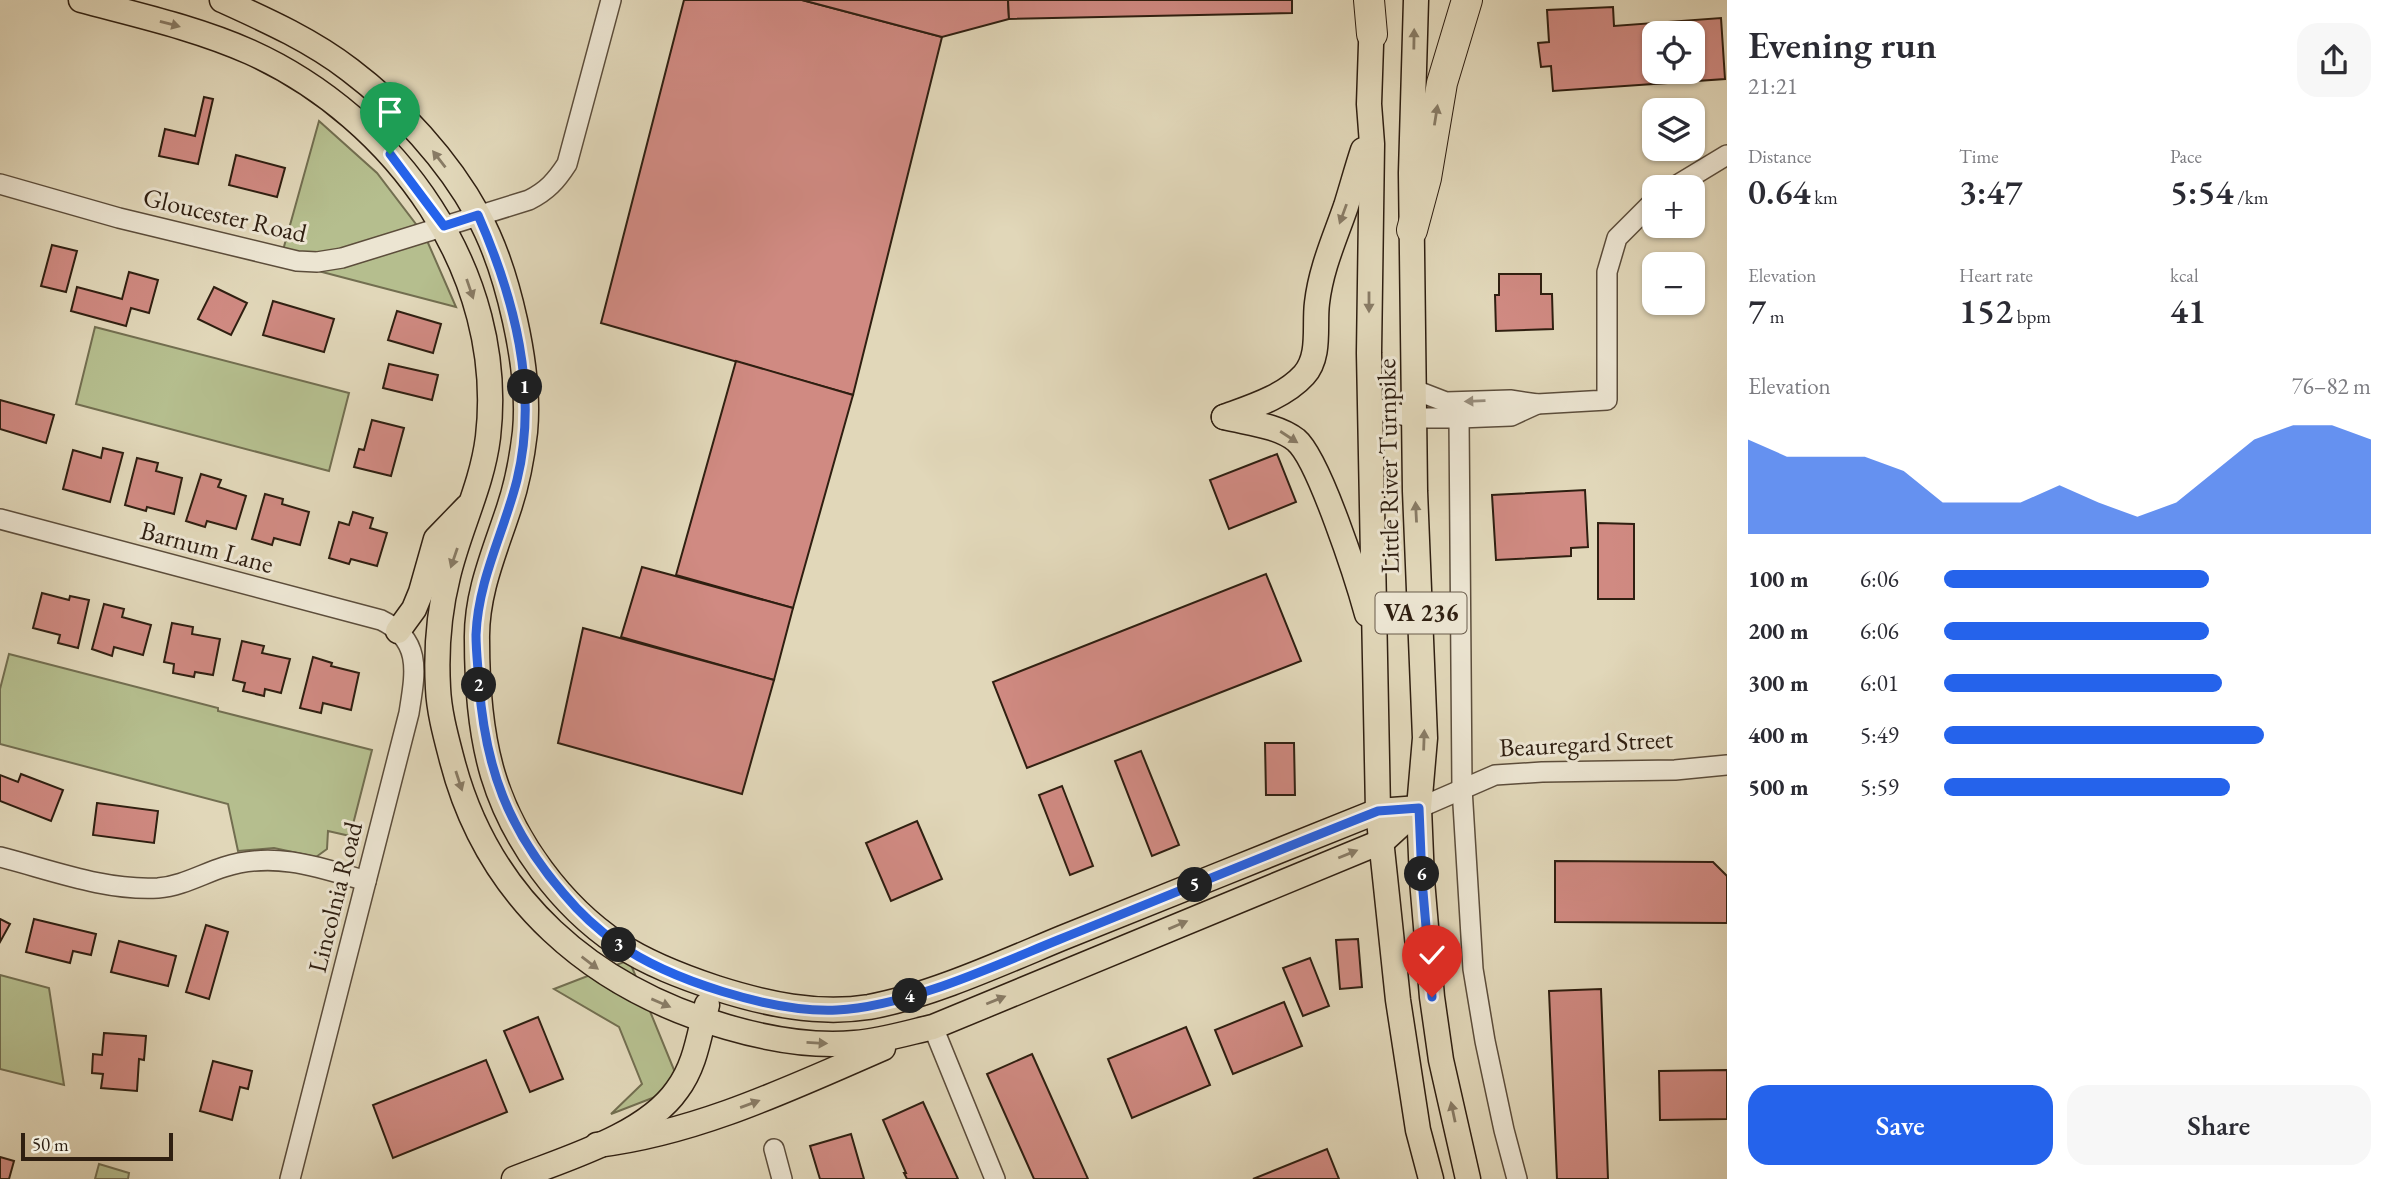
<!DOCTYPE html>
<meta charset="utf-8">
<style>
:root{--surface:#fff;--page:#f7f7f7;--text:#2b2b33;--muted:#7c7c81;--accent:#2563eb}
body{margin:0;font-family:"EB Garamond",serif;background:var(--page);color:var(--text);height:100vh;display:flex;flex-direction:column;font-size:26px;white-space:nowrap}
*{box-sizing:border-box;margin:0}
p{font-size:23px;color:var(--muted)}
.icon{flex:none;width:38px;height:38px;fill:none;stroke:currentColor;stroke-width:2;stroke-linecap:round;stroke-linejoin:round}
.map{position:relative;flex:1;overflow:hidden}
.details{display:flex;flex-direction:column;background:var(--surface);width:665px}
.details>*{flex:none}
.controls{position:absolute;left:1642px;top:21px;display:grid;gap:14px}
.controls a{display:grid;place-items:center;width:63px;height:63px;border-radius:14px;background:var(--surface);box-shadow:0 2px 5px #0004;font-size:35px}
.scale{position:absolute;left:21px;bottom:18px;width:152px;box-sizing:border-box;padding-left:7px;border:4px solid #2f1f11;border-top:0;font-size:19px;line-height:24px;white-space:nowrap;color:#2f1f11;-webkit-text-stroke:5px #ece5d2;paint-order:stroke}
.pin{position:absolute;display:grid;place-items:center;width:60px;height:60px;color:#fff;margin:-72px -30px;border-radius:50% 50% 50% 0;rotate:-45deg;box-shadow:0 0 7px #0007}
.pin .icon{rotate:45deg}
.km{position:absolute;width:35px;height:35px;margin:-18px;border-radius:50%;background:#222;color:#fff;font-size:19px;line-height:35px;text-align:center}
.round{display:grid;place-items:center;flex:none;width:74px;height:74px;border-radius:21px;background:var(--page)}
.head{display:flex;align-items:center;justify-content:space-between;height:119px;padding:0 21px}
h1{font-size:38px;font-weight:600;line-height:52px}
.metrics{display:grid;grid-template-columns:repeat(3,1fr);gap:10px;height:119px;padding:7px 21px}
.metrics div{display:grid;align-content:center}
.metrics b{font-size:35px;font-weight:600}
.metrics small{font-size:19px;font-weight:400}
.metrics p{font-size:19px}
.chart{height:196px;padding:14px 21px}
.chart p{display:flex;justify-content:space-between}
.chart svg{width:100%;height:126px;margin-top:7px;fill:var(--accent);opacity:.7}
.button{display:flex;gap:14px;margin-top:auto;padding:14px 21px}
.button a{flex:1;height:80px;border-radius:21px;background:var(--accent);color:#fff;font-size:28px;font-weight:600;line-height:80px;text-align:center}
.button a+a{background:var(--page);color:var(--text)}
ul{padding:0 21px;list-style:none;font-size:23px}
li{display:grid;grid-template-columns:112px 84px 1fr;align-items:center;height:52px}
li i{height:18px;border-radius:9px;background:var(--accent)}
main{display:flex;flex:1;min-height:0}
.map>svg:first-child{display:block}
.green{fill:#b5be8e;stroke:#726e50;stroke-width:2}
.building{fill:#d08a82;stroke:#2f1f11;stroke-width:2;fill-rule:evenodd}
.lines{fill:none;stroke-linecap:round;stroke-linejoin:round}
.minor-casing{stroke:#5c4d3b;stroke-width:22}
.major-casing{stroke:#2f1f11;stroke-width:27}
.highway-casing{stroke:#2f1f11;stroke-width:32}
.minor{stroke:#ece5d2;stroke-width:19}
.major{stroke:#e1d7b9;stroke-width:24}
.highway{stroke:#e1d7b9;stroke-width:30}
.oneway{fill:#887b65}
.oneway2{fill:#978c7b}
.route-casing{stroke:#fff;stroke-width:14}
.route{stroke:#2563eb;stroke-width:9}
.labels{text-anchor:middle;stroke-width:6;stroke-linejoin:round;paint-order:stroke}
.shield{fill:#ece5d2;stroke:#685a4b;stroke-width:2}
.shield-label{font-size:24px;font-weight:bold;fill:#2f1f11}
.street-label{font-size:26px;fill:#2f1f11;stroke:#ece5d2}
</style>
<main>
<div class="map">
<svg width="1727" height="1179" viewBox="0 0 1727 1179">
<rect width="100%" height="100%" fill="#e1d7b9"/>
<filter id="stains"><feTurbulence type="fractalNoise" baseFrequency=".00286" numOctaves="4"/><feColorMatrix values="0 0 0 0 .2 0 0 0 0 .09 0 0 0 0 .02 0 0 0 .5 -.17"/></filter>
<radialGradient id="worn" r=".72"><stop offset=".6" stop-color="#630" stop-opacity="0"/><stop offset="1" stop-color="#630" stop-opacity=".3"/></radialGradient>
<!-- green -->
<g class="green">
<polygon points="319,121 377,173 425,236 456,307 280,261"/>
<polygon points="95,327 349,393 329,471 76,404"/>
<polygon points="9,654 218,708 218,711 372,750 350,836 328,831 327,849 316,857 274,848 238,851 228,804 0,744 0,689"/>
<polygon points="629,960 681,1087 611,1114 642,1084 619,1027 554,989"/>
<polygon points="0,975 49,988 64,1085 0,1069"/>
<polygon points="99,1164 129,1173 128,1179 95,1179"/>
</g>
<!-- building -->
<g class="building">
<polygon points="684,0 802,0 942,37 853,395 601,323"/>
<polygon points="802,0 1008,0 1009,19 942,37"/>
<polygon points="1008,0 1292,0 1292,13 1009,19"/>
<path d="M1613 7 1614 26 1721 18 1725 79 1553 91 1551 66 1541 67 1538 43 1549 42 1547 10ZM1654 33H1692V72H1654Z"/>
<polygon points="204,97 213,99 198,164 159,156 165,129 195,136"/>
<polygon points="236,155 285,168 277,197 229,185"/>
<polygon points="52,245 77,251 66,292 41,286"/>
<polygon points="129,272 158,280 149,313 131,308 126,326 71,311 77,287 122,299"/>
<polygon points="1499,274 1541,274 1541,294 1552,294 1553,329 1496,331 1495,295 1499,295"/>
<polygon points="214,287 247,303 231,335 198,319"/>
<polygon points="273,301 334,319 324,352 263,335"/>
<polygon points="397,311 441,324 433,353 388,340"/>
<polygon points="736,361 853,395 793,608 676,575"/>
<polygon points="389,364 438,375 432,400 383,388"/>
<polygon points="0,400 54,415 46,443 0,429"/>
<polygon points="372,420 404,428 391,476 354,467 359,449 364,450"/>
<polygon points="103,448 123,453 110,502 63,489 73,450 101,458"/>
<polygon points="1277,454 1296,502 1229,529 1210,480"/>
<polygon points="137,458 158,463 156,471 182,478 174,514 147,507 146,511 125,505"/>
<polygon points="201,474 221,480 218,487 246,496 236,529 207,521 205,527 186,521"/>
<polygon points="1585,490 1588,547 1571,548 1571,556 1496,560 1492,495"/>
<polygon points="265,494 283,499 282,504 309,512 300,545 274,538 272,545 252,539"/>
<polygon points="353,512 373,518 370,528 387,533 377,566 351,559 349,564 329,558 339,522 349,525"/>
<polygon points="1598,523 1634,524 1634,599 1598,599"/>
<polygon points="642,567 793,608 774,680 621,637"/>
<polygon points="1266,574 1301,661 1027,768 993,682"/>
<polygon points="42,593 69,600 70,596 89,600 78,648 58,643 60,635 33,628"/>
<polygon points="104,604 124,609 122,617 151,625 143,655 114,647 112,656 92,649"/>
<polygon points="172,623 193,627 192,634 220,639 213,675 195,672 194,677 173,673 174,664 164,662"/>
<polygon points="583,628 774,680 742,794 558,743"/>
<polygon points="242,641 264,646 262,653 290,659 281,693 265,689 264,696 243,691 245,683 233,680"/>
<polygon points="313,657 332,663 331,666 359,673 351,710 323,703 321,713 300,708"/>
<polygon points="1265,743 1294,743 1295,795 1266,795"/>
<polygon points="1141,751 1179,845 1152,856 1115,761"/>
<polygon points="21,774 63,790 51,821 0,801 0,775 18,782"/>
<polygon points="1062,786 1093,866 1070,875 1039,795"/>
<polygon points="97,803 158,811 154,843 93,835"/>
<polygon points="917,821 942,879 891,901 866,843"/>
<polygon points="1555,861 1713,862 1727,876 1727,923 1555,922"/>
<polygon points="0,919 10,924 0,942"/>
<polygon points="34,919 96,934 91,955 73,951 70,963 26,952"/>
<polygon points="206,925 228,932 209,999 186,992"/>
<polygon points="1358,939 1362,987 1340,989 1336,940"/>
<polygon points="119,941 176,956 168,986 111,972"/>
<polygon points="1310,958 1329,1006 1303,1016 1283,968"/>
<polygon points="1601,989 1608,1179 1557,1179 1549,991"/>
<polygon points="1284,1002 1302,1046 1233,1074 1215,1030"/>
<polygon points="538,1017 563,1079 530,1092 504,1031"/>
<polygon points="1186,1027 1210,1085 1132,1118 1108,1059"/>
<polygon points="104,1033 146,1036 144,1060 139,1059 137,1091 101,1088 103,1074 92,1073 93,1054 102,1055"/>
<polygon points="1032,1054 1088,1179 1034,1179 987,1074"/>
<polygon points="486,1060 507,1112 393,1158 373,1105"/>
<polygon points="213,1061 252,1071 248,1089 240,1087 232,1120 200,1111"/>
<polygon points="1727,1070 1727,1119 1660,1120 1659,1071"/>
<polygon points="923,1102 958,1179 907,1179 904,1173 906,1173 883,1120"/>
<polygon points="851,1134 864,1179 820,1179 810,1146"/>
<polygon points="1327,1149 1339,1179 1253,1179"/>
<polygon points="0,1157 14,1161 9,1179 0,1179"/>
</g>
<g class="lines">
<defs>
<g id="minor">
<path d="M0 184 119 218 297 261 317 262 342 258 529 200C547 191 556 181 567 164L611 0"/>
<polyline points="1674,187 1727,155"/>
<polyline points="1415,390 1446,402 1510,400 1537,404 1607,400 1607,272 1617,238 1654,201"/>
<polyline points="1371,407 1414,418 1459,418 1511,416 1537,404"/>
<polyline points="1459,418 1462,788 1473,969 1485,1041 1504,1130 1517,1179"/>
<path d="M0 519 381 620C423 640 415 674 409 713L290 1179"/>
<polyline points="1419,808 1495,775 1542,772 1675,770 1727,765"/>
<path d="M0 857C51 870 105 891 158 888 182 886 202 874 224 867 274 851 319 867 366 881"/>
<polyline points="933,1027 995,1179"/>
<polyline points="774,1149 782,1179"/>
</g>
<g id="major">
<path d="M81 0C137 15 196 28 250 52 396 118 507 273 488 437 482 486 459 529 448 576 439 612 436 652 438 688 439 712 446 737 452 760 488 899 592 988 727 1027 768 1039 812 1047 855 1043 881 1041 907 1033 933 1027L1383 841 1419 808"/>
<path d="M222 0C266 20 311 40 350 70 399 107 448 160 478 215 508 269 531 370 525 432 522 458 517 484 509 508 495 551 476 593 477 640 477 684 480 732 493 775 513 841 561 906 618 944 648 964 683 977 716 988 766 1004 817 1015 869 1007 930 996 1004 962 1062 938 1167 896 1273 853 1378 811L1419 808"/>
<polyline points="1416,0 1411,173 1415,491 1425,738 1419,808 1422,880 1432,997 1441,1060 1468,1179"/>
<polyline points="1372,15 1369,104 1372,144 1369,353 1378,811 1398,1000 1418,1130 1431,1179"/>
<path d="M1224 417C1251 407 1284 397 1304 375 1321 356 1314 326 1317 303 1321 268 1335 238 1346 206 1352 187 1357 168 1363 150"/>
<path d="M1224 417C1247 423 1277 425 1296 440 1319 459 1358 581 1367 614"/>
<polyline points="398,631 414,609 421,592 436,539 467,507"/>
<path d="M597 1145C697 1133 791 1088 883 1048"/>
<path d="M514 1179C564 1159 645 1136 677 1090 696 1065 699 1034 707 1005"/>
</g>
<g id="highway">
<polyline points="1369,0 1372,34"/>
<polyline points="1412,230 1426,178 1442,83 1467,0"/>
</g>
</defs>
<!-- minor casing -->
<use href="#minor" class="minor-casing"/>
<!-- major casing -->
<use href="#major" class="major-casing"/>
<!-- highway casing -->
<use href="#highway" class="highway-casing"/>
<!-- minor -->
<use href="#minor" class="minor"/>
<!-- major -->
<use href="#major" class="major"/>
<!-- highway -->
<use href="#highway" class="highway"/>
</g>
<!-- one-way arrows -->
<defs><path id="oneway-solid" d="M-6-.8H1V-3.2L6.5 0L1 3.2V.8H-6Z" transform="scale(1.75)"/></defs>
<g class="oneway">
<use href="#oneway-solid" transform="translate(170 24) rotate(15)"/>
<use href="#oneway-solid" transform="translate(1414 39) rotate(-89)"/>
<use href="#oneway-solid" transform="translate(1436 115) rotate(-81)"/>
<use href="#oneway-solid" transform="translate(439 159) rotate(-128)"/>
<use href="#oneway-solid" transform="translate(1343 214) rotate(110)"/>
<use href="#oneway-solid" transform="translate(470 289) rotate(71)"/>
<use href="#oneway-solid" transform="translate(1369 302) rotate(90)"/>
<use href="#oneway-solid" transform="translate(1289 437) rotate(33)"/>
<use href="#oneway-solid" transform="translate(1416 512) rotate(-93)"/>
<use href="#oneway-solid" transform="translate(454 558) rotate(109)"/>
<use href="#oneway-solid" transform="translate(1424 740) rotate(-88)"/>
<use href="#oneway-solid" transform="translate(459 781) rotate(72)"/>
<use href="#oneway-solid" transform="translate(1348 854) rotate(-22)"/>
<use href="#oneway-solid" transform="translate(1178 925) rotate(-23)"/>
<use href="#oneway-solid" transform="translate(590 963) rotate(37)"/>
<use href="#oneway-solid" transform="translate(996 1000) rotate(-22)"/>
<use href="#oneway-solid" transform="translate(661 1003) rotate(23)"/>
<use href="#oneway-solid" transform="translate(817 1043) rotate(3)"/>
<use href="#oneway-solid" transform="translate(750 1104) rotate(-20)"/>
<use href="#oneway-solid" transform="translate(1453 1112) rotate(-102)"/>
</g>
<use class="oneway2" href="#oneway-solid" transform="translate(1475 401) rotate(178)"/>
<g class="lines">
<defs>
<path id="route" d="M390 154 444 226 478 215C514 297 539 390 517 480 504 532 478 580 476 635 476 651 478 667 479 683 485 768 508 829 564 894 579 912 597 929 617 943 669 980 773 1013 837 1010 906 1007 994 966 1058 940 1165 897 1271 853 1378 811L1419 808 1422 880 1432 997"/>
</defs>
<!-- route casing -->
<use href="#route" class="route-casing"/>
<!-- route -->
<use href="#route" class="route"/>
</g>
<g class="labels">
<!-- shield labels -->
<rect class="shield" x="1375.5" y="592.5" width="91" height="41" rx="5"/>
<g class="shield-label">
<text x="1421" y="621">VA 236</text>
</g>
<!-- street labels -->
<g class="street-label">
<text transform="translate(225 215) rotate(13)" y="9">Gloucester Road</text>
<text transform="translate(1388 466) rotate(-91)" y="9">Little River Turnpike</text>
<text transform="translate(207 547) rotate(15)" y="9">Barnum Lane</text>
<text transform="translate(1586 743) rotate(-3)" y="9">Beauregard Street</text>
<text transform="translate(335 897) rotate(-76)" y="9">Lincolnia Road</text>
</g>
</g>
<rect width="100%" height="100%" filter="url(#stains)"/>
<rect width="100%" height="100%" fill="url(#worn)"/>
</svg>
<div class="controls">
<a><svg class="icon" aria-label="locate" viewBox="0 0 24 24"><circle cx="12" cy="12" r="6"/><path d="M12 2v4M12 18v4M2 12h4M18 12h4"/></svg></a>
<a><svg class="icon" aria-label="layers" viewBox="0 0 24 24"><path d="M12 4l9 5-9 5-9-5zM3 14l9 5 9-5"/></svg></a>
<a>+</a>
<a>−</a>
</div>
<div class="scale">50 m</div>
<div class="pin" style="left:390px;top:154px;background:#1e9e55"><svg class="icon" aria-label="arrive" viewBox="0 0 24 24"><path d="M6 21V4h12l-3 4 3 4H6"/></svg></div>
<div class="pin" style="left:1432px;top:997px;background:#d93025"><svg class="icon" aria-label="check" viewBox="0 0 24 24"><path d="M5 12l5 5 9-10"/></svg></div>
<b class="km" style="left:525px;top:387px">1</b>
<b class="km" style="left:479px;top:685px">2</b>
<b class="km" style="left:619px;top:945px">3</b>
<b class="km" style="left:910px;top:996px">4</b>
<b class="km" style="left:1195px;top:885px">5</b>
<b class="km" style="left:1422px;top:874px">6</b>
</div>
<section class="details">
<div class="head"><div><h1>Evening run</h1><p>21:21</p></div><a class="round"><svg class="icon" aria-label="share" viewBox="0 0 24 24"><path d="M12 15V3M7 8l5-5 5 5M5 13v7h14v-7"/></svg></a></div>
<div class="metrics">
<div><p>Distance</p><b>0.64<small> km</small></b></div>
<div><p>Time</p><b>3:47</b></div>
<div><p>Pace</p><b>5:54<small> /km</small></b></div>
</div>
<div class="metrics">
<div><p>Elevation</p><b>7<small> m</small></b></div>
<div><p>Heart rate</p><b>152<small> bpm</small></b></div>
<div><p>kcal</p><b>41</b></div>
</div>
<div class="chart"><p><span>Elevation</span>76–82 m</p>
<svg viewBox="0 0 160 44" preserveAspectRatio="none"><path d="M0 44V11L10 17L20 17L30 17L40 22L50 33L60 33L70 33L80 27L90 33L100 38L110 33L120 22L130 11L140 6L150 6L160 11V44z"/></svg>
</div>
<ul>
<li><b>100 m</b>6:06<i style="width:62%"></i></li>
<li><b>200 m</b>6:06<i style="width:62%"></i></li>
<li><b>300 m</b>6:01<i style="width:65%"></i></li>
<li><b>400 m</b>5:49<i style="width:75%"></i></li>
<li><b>500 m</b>5:59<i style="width:67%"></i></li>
</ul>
<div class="button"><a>Save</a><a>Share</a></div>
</section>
</main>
